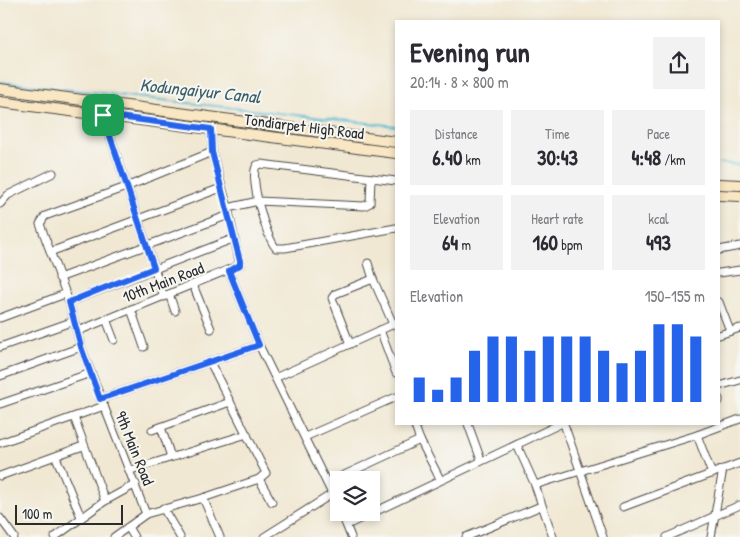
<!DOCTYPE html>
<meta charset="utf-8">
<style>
:root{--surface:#fff;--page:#f2f2f3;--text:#2b2b33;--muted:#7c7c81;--accent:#2563eb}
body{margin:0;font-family:"Patrick Hand",sans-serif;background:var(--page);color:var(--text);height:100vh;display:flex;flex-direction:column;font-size:19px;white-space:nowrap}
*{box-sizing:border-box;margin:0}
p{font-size:16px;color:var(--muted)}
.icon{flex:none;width:28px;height:28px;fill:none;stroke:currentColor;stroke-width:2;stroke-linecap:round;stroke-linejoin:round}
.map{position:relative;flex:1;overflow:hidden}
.sheet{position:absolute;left:395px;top:20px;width:325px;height:405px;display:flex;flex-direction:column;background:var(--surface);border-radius:0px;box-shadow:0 2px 8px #0003}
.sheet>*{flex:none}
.fabs{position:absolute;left:330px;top:471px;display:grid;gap:10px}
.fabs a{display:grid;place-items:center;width:50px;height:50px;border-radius:0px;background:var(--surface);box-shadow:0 2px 8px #0003;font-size:25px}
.scale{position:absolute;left:15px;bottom:12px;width:108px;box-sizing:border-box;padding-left:5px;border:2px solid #2b2b2b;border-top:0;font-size:14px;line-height:18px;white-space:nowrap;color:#2b2b2b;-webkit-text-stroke:4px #f6f6f2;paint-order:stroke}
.pin{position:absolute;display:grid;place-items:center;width:42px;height:42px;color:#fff;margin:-21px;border-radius:10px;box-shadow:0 2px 8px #0006}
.round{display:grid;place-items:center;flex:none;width:52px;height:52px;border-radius:0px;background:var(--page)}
.headline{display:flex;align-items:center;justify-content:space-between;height:85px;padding:0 15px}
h1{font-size:28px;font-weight:800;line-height:38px}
.figures{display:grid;grid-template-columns:repeat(3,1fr);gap:8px;height:85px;padding:5px 15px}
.figures div{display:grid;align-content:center;border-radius:0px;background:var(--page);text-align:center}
.figures b{font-size:21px;font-weight:800}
.figures small{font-size:14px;font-weight:400}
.figures p{font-size:14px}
.chart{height:140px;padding:10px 15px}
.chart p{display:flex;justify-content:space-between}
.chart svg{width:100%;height:90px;margin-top:5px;stroke:var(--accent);stroke-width:6}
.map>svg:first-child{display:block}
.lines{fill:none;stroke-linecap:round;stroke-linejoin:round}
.stream{stroke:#55bad3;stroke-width:2}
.street-casing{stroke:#494744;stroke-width:9}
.secondary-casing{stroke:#494744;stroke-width:12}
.street{stroke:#fff;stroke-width:7}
.secondary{stroke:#f9e7c3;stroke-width:10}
.route-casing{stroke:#fff;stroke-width:10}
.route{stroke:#2563eb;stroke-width:6}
.labels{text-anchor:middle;stroke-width:4;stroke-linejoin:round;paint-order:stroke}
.street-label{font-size:16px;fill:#2b2b2b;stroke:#f6f6f2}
.water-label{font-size:18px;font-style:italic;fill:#3a5d66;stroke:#f6f6f2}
</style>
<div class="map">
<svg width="740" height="537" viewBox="0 0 740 537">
<rect width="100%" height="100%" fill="#f6f6f2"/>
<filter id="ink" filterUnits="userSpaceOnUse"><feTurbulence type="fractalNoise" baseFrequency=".02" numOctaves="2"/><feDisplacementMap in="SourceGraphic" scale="10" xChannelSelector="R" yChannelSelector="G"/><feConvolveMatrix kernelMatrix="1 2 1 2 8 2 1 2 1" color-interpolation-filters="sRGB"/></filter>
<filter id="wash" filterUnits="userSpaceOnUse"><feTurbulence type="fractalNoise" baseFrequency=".0096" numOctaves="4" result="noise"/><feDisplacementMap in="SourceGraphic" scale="20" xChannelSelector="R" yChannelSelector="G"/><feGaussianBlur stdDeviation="1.12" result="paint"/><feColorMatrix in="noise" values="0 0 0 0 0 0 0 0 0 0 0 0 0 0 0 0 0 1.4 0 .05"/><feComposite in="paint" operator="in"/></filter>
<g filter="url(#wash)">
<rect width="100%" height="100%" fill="#f1e8d3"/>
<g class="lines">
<!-- stream -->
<g class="stream">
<polyline points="0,82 396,126"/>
<polyline points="719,163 740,165"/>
</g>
</g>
</g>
<g filter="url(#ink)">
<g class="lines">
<defs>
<g id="street">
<polyline points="103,115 164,297"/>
<path d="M396 181 261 164 257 165C248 175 266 238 276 248H285L396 228"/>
<polyline points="0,204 8,195 53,173"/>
<polyline points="228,208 258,201 364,206 370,203 371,178"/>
<polyline points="719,250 740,246"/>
<polyline points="50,252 221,188"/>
<polyline points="368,263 373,279"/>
<polyline points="229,271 259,345 339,508"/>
<polyline points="719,273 740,270"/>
<polyline points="59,278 229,215"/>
<polyline points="193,285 211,329"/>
<polyline points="169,294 175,311"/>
<polyline points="69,302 235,238"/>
<polyline points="719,302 730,331"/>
<polyline points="131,309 144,347"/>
<polyline points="0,318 65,294"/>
<polyline points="106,319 114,340"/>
<polyline points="380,330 396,373"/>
<polyline points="78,331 240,265 228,208 212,152 211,129"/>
<polyline points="719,335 740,328"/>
<polyline points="350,344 332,298 335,294 373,279 393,324"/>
<polyline points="0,347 74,321"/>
<polyline points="0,376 81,347"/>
<polyline points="277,377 396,323"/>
<polyline points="719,386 740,380"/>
<polyline points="100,399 259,345"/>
<polyline points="719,399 719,401"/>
<polyline points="0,404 91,373"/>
<polyline points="74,417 105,501"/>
<polyline points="414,424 420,440 440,479"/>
<polyline points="468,424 481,460"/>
<polyline points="564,424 603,537"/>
<polyline points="161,427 171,457"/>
<polyline points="152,430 230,402"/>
<polyline points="697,435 712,474"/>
<polyline points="305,437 396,397"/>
<polyline points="0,443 104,406"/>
<polyline points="517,445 535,485 553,537"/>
<polyline points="56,457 81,517"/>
<polyline points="131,470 247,434"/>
<polyline points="0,476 83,446"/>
<polyline points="259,479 272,502"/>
<polyline points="327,483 420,440"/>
<polyline points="535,485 697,435 740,419"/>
<polyline points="203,498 220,537"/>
<polyline points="623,507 740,463"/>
<polyline points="163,508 180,537"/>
<polyline points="341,512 351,537"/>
<polyline points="146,514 81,347 69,302 40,224 45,216 126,187 212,152"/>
<polyline points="0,518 14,537"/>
<polyline points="347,525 560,424"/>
<polyline points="128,527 134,537"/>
<polyline points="55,537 105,501 136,484"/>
<polyline points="114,537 146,514 203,498 259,479 266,473 210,362"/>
<polyline points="264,537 332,494"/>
<polyline points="466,537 541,506"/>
<polyline points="667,537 740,505"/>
<polyline points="711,537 723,469"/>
</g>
<g id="secondary">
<polyline points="0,89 396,142"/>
<polyline points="0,102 396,153"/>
<polyline points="719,184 740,185"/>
<polyline points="719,195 740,196"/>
</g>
</defs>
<!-- street casing -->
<use href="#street" class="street-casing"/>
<!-- secondary casing -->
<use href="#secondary" class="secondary-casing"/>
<!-- street -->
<use href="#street" class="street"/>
<!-- secondary -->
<use href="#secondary" class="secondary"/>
</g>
</g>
<g class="lines" filter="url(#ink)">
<defs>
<polygon id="route" points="103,115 211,129 212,152 240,261 240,265 229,271 259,345 100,399 81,347 69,302 154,268"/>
</defs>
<!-- route casing -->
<use href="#route" class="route-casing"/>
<!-- route -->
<use href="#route" class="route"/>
</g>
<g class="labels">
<!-- street labels -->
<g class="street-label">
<text transform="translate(304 126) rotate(7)" y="6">Tondiarpet High Road</text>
<text transform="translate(163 282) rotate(-21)" y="6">10th Main Road</text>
<text transform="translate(135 448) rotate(68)" y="6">9th Main Road</text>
</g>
<!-- water labels -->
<g class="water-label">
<text transform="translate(200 91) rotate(6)" y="6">Kodungaiyur Canal</text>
</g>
</g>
</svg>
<div class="fabs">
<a><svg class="icon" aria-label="layers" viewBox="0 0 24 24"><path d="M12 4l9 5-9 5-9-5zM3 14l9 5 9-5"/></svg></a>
</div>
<div class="scale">100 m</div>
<div class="pin" style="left:103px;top:115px;background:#1e9e55"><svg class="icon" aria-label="arrive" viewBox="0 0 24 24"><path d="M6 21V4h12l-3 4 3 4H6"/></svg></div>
<section class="sheet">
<div class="headline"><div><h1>Evening run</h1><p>20:14 · 8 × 800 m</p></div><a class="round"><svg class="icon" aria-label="share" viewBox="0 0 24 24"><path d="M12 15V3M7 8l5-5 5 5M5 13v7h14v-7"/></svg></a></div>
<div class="figures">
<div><p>Distance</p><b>6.40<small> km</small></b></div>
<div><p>Time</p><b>30:43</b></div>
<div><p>Pace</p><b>4:48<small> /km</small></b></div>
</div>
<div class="figures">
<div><p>Elevation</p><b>64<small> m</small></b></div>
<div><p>Heart rate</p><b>160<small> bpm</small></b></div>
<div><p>kcal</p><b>493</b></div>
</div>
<div class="chart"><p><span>Elevation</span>150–155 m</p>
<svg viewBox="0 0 160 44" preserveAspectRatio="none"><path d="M5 44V32M15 44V38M25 44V32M35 44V19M45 44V12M55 44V12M65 44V19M75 44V12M85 44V12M95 44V12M105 44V19M115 44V25M125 44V19M135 44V6M145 44V6M155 44V12"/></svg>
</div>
</section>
</div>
